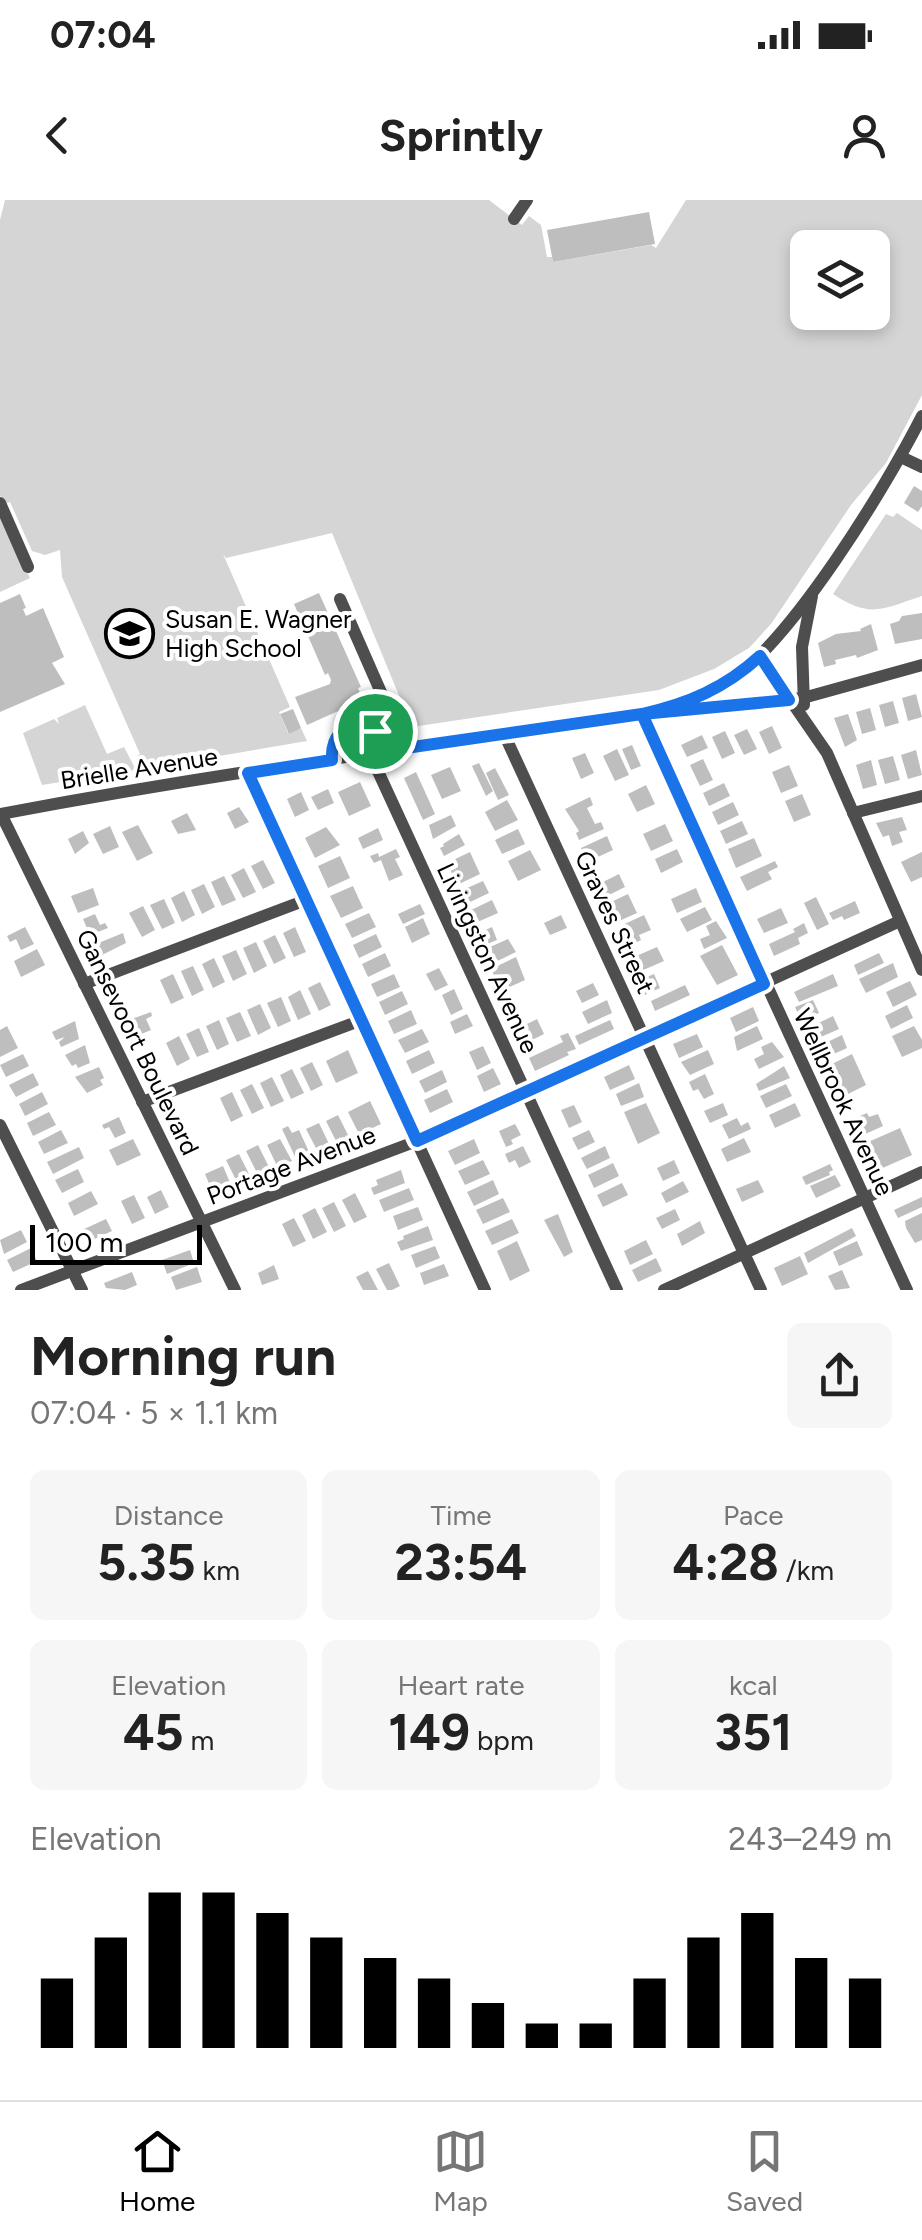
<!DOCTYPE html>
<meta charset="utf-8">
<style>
:root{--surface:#fff;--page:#f6f6f6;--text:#222;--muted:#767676;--line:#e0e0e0;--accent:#000}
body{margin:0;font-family:Figtree,sans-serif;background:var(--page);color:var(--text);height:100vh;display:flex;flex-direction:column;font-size:38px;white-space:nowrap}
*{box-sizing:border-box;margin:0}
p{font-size:32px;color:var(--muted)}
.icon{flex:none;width:55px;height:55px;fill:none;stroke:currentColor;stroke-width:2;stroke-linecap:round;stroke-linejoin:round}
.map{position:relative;height:1090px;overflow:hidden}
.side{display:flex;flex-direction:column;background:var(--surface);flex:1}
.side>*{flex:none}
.controls{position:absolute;left:790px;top:30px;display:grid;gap:20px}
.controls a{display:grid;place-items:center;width:100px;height:100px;border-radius:15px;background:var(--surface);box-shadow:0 5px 15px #0003;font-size:50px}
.scale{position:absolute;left:30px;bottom:25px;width:172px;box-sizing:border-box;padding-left:10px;border:5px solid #000;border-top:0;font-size:28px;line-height:35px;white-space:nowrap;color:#000;-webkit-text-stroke:8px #fff;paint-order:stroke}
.pin{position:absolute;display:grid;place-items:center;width:85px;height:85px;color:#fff;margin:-42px;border:5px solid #fff;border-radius:50%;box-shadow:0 2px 10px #0007}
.round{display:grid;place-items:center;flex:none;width:105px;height:105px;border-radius:15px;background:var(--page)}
.overview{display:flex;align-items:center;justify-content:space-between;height:170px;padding:0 30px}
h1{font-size:55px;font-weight:700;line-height:75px}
.figures{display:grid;grid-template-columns:repeat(3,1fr);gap:15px;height:170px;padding:10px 30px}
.figures div{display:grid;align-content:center;border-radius:15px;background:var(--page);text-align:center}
.figures b{font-size:50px;font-weight:700}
.figures small{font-size:28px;font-weight:400}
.figures p{font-size:28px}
.chart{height:280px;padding:20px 30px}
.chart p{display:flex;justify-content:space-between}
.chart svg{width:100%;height:180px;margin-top:10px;stroke:var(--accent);stroke-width:6}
.status{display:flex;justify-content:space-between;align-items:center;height:70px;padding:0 50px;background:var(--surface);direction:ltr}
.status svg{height:28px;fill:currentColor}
header{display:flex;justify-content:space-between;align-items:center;height:130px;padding:0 30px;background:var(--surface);font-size:45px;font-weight:700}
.tabs{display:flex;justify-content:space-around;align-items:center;height:140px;border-top:2px solid var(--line);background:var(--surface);font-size:28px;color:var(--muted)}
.tabs a{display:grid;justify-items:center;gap:5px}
.tabs .selected{color:var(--accent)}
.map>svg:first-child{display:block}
.green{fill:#d5d5d5;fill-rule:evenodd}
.building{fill:#bebebe}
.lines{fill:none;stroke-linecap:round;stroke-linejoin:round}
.minor{stroke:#4e4e4e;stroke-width:12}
.route-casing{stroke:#fff;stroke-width:20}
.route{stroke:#1a73e8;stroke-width:12}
.labels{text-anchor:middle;stroke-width:8;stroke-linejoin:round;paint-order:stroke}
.poi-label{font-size:25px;fill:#000;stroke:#fff;text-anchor:start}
.street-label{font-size:25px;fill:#000;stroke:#fff}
</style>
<div class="status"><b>07:04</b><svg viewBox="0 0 49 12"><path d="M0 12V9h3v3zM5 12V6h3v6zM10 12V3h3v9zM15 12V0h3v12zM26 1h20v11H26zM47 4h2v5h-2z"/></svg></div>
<header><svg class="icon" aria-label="back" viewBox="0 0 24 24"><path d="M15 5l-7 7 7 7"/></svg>Sprintly<svg class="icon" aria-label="person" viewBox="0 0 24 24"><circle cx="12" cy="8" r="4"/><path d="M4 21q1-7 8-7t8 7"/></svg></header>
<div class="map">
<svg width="922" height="1090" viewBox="0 0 922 1090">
<rect width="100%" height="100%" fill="#fff"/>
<!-- green -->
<g class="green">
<path d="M5 0H489L522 25 529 16 541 25 547 57H552L553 62 651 45 656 48 686 0H922V195L886 263 851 305 771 424 749 448 714 469 659 490 412 527 332 333 226 358 223 354 290 507 279 512 288 533 301 528 307 541 143 569 137 556 140 554 62 377 60 350 45 355 32 351 10 302 4 304 0 295V20ZM808 48H872V112H808Z"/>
<path d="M897 313 922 330V396C882 409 871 419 833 394L886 314 893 317Z"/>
<polygon points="0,315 30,378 0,392"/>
<polygon points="85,505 107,554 124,547 136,570 42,585 23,533 54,519 59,524 57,518"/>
</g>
<!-- building -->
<g class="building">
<polygon points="649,12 655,44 553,62 547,30"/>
<polygon points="914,286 922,291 922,306 918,312 904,303"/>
<polygon points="319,393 361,487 358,488 363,500 307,525 295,497 330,484 331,480 328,473 325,475 294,404"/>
<polygon points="20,394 26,408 23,409 26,416 43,408 64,457 52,463 65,484 0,512 0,403"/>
<polygon points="922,413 922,439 895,444 890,424 899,421 902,416"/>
<polygon points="871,424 878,450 857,458 856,455 835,460 836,464 824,467 818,443 836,434 861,431 860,429"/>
<polygon points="916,494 922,517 908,521 902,498"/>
<polygon points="893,501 899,523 885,527 879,505"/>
<polygon points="870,508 876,530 862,534 856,512"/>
<polygon points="293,509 301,528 289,534 280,514"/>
<polygon points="848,514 857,540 845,547 834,518"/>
<polygon points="772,526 782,548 769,554 759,532"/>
<polygon points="747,529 757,549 744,555 734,535"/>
<polygon points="725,531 735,553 722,559 712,537"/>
<polygon points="702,535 708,548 687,557 681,545"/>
<polygon points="632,545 641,566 631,570 622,549"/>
<polygon points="617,549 629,575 615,581 603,556"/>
<polygon points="916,550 922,575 908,579 901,555"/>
<polygon points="585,553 594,573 581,579 572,558"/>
<polygon points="893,556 900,580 885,584 878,560"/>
<polygon points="703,559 713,580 700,586 690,565"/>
<polygon points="871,560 877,585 863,589 856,565"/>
<polygon points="479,563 493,591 486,596 472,566"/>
<polygon points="789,565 798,586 781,593 772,572"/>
<polygon points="450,567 461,591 442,599 431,575"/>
<polygon points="495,568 509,595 498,600 486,573"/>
<polygon points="416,572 435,614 423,620 404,578"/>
<polygon points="360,582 371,606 349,616 338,592"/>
<polygon points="724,583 730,596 709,606 703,593"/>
<polygon points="646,585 655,604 637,612 628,594"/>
<polygon points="328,589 334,603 318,610 311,597"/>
<polygon points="301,592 309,610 295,617 287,599"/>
<polygon points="802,594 811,615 794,622 785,601"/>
<polygon points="590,597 593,605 587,608 595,624 601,622 604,629 579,640 576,633 579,631 565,609"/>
<polygon points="507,600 518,620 495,631 485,612"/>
<polygon points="733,602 739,615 718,625 712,612"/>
<polygon points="239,607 249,622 235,629 227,613"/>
<polygon points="187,613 196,630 178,634 171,621"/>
<polygon points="451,615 456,626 433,639 429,625"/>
<polygon points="902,617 907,630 899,632 903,642 892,646 889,635 883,637 876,623"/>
<polygon points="742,621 748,634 726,644 720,631"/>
<polygon points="665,624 673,641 651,651 643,634"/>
<polygon points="138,625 153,653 137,661 122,632"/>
<polygon points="110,626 119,647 103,654 93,634"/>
<polygon points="326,627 340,645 315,658 305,638"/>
<polygon points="378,628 383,640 363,649 358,638"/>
<polygon points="518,629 525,644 502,654 495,640"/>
<polygon points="83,631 89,643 75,654 68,639"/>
<polygon points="459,634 465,645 444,656 440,648 444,646 443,644"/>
<polygon points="607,636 613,650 587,662 581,648"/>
<polygon points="754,638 762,656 736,668 728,649"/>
<polygon points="396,649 400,657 395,659 403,675 389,681 381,660 374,663 370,656 378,653 379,657"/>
<polygon points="677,649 683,662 661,673 655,659"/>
<polygon points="530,650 541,670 518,681 508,661"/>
<polygon points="470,652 480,674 457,685 447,663"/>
<polygon points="922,652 922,677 911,682 901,662"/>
<polygon points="340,656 350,678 328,688 318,666"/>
<polygon points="263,660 275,683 263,689 251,666"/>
<polygon points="775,661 778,667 768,672 772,679 747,691 740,677"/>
<polygon points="244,668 256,692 243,698 231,675"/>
<polygon points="619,674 625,687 605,697 599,684"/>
<polygon points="224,676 236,700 222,706 211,682"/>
<polygon points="483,681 489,693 464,705 458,692"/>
<polygon points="204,684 215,707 202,714 191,690"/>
<polygon points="353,686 363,708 341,718 330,696"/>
<polygon points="93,688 99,705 78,713 71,696"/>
<polygon points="696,688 702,702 677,713 671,699"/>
<polygon points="184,691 195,715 182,722 171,698"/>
<polygon points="628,694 637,713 619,721 611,702"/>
<polygon points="816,697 829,724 817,730 804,703"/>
<polygon points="164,699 175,723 162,729 150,705"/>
<polygon points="492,700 498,713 473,724 467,712"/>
<polygon points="855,701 860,713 844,720 842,716 833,720 829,713"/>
<polygon points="420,704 425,714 403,724 398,714"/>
<polygon points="143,706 155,730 142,737 129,713"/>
<polygon points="705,707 712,720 687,732 680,719"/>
<polygon points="781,708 788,723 764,733 757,719"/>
<polygon points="369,713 376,727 352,738 345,724"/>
<polygon points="95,714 100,725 105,723 108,728 90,735 83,719"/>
<polygon points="561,715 567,728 550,735 544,723"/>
<polygon points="644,715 651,730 639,735 641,740 629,746 618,727"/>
<polygon points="423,718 430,734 412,743 405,727"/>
<polygon points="716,721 727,738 704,749 700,739 710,735 706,726"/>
<polygon points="804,723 808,733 798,738 800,744 774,756 769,744 795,732 793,729"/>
<polygon points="25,727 34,744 21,750 16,739 10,742 7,736"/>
<polygon points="295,727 306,752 294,757 283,733"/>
<polygon points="492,727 497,740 478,748 473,736"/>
<polygon points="123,733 126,743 100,756 96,744"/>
<polygon points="376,734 382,747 359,758 353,745"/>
<polygon points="275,735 286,758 274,764 263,741"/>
<polygon points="508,739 516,752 491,764 488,757 491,755 490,747"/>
<polygon points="256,742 267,766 254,773 243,748"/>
<polygon points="722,745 738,775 717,785 700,756"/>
<polygon points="657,747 664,761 641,771 634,757"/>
<polygon points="37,749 45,765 21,777 14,761"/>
<polygon points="236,750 247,774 233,781 222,756"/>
<polygon points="385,753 391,766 368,777 362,764"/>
<polygon points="879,753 884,763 858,775 854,765"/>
<polygon points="516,757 525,780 501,791 491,769"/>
<polygon points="214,758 225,782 213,788 202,764"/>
<polygon points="893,763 898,777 866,793 859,779"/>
<polygon points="193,766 204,790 192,796 181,771"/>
<polygon points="439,768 448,785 435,791 426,774"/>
<polygon points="173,774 184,798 171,804 160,780"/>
<polygon points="394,774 400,787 377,797 371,784"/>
<polygon points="654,774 660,788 645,795 638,781"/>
<polygon points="833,774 838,786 799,802 794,792"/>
<polygon points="910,781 917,795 893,807 886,792"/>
<polygon points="320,782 331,805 319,811 308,788"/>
<polygon points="593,783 599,795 582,803 576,791"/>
<polygon points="685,785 690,795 655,811 651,801"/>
<polygon points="454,789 463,809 451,815 442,795"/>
<polygon points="300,790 311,814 298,820 288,797"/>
<polygon points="402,791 408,804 385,815 379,802"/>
<polygon points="281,797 291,821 278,827 267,803"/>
<polygon points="607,800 612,813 588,824 582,812"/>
<polygon points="813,800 819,813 806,819 805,816 800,818 795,807"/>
<polygon points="260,804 271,828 258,835 247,810"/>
<polygon points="907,805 913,818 891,829 885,816"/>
<polygon points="753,807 759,821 736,832 730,818"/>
<polygon points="411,810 417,824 394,834 388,821"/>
<polygon points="151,812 152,816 146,819 151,830 139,835 129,820"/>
<polygon points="240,812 251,836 237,842 226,818"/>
<polygon points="467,814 473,826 455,834 450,822"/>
<polygon points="833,816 839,829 814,840 808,828"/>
<polygon points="537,819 544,834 530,841 523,826"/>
<polygon points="219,820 229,844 217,850 206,826"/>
<polygon points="610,820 614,829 579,845 575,836"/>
<polygon points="75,821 79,839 61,847 59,842 65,837 56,840 52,832"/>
<polygon points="7,826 18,848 0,857 0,830"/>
<polygon points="757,826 763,839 737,851 734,837"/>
<polygon points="914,826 922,840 922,848 902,857 892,836"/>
<polygon points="199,828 209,852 197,857 186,834"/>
<polygon points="422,829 429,842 405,853 398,840"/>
<polygon points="568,833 576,849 567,852 569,855 535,871 529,858 563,842 560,836"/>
<polygon points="697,834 703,847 679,858 673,844"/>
<polygon points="842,835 847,848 823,859 817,847"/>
<polygon points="179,836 190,859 177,866 166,843"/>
<polygon points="772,842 784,857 759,869 754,859 764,854 761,847"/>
<polygon points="85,845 90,863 78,868 76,864 72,866 65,855"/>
<polygon points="483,846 491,863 477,870 469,852"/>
<polygon points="348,850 358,873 336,883 326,861"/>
<polygon points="429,850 435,863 412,874 406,861"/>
<polygon points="708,850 714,864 690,875 681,862"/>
<polygon points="23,854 29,866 6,877 0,865"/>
<polygon points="852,854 866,885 844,896 830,865"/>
<polygon points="312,862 323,885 311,891 300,868"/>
<polygon points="629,865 635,879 610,890 604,877"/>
<polygon points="784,866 790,878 759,891 756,884"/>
<polygon points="99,867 104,878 100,880 103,885 87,893 75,877"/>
<polygon points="493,868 501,884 484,892 477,876"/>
<polygon points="292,869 304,893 291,899 280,875"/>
<polygon points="442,870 447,882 425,893 419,881"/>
<polygon points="33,873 39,885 16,897 9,885"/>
<polygon points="705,874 714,894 704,899 698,889 693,891 689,882"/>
<polygon points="272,877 284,901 271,907 260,883"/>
<polygon points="639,883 644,897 621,906 616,894"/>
<polygon points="252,884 264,908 252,914 240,890"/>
<polygon points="786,884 792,896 766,908 760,896"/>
<polygon points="447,889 453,902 430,913 424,900"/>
<polygon points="42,892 48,904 25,916 19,904"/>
<polygon points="232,892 243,916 231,922 220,898"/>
<polygon points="370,901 381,924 359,934 348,912"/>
<polygon points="646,903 660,933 638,944 624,912"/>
<polygon points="723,903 728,915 710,923 704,911"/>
<polygon points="795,903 801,916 775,928 769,915"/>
<polygon points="574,905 582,922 569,928 561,910"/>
<polygon points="49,912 56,925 33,936 27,923"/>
<polygon points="867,913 869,917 878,914 883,926 861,936 856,925 863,921 860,916"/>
<polygon points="338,915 350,939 338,945 326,921"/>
<polygon points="119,917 126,933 115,938 109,927 104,929 102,925"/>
<polygon points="737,918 741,926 748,922 751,929 729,939 722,925"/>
<polygon points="319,923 330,946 318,952 306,929"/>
<polygon points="515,924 521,935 511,940 513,944 506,947 499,931"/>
<polygon points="288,926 292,933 299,930 310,954 297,961 282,929"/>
<polygon points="900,928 912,955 878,970 866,943"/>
<polygon points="61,930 68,943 44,954 38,942"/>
<polygon points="589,930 595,942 578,950 572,938"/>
<polygon points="744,938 751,952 727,962 721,949"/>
<polygon points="133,939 141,955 117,966 109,950"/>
<polygon points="280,939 292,961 278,968 267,945"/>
<polygon points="474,939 480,953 455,965 448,951"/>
<polygon points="258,945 270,969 258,975 246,951"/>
<polygon points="523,946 531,962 519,968 515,960 509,963 505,954"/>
<polygon points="605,946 610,958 587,969 581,958"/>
<polygon points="79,947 84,958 53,974 47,962"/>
<polygon points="239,954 251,978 238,984 226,960"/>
<polygon points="483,960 490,974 465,985 458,971"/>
<polygon points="674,960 680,973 663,981 657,968"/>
<polygon points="613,963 619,976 594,988 588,975"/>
<polygon points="830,964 833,970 829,972 830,975 806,985 802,977"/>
<polygon points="223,966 231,985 213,993 205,974"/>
<polygon points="78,969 84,982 62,993 55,980"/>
<polygon points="401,970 405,983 374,995 371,988 378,985 376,980"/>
<polygon points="835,975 841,986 816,998 810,986"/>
<polygon points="493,980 499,994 474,1006 467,992"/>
<polygon points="758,980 764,992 742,1002 736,989"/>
<polygon points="683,981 689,992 666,1003 661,993"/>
<polygon points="622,983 628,995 603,1007 597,995"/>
<polygon points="409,988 414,1000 384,1012 379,1000"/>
<polygon points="161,990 169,1007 155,1014 147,997"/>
<polygon points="91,991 98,1004 74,1016 68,1003"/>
<polygon points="355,993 367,1017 354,1023 342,1000"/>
<polygon points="134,995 145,1018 132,1024 121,1001"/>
<polygon points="922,997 922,1007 898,1018 894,1010"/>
<polygon points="503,998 510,1012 483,1024 476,1010"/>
<polygon points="334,1002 346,1026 334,1032 322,1008"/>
<polygon points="418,1007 423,1020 398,1030 393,1016"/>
<polygon points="315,1008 327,1032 313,1039 302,1015"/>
<polygon points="675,1009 680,1020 662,1029 656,1018"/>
<polygon points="922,1013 922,1040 915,1043 906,1028 905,1021"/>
<polygon points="558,1014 573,1052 564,1057 544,1020"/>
<polygon points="294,1018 306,1041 293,1047 282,1024"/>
<polygon points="106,1019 112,1031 88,1042 82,1030"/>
<polygon points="512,1019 519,1033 492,1045 485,1031"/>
<polygon points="700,1021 705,1033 682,1046 677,1034"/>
<polygon points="428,1026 433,1040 401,1051 397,1042 404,1039 403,1036"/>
<polygon points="852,1028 856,1036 808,1063 804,1053"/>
<polygon points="21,1030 27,1042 4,1054 0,1040"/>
<polygon points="646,1040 653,1054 630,1065 624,1051"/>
<polygon points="517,1041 530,1071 510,1081 497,1051"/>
<polygon points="857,1041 863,1055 839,1066 833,1052"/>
<polygon points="435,1046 440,1058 416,1068 411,1055"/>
<polygon points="31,1048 37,1061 13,1072 7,1060"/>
<polygon points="190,1050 194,1063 167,1074 162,1060"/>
<polygon points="800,1056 808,1074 782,1086 774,1068"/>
<polygon points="656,1058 662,1071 638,1082 632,1070"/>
<polygon points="389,1063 400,1086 392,1090 387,1090 376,1069"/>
<polygon points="444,1064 449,1076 424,1085 420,1073"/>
<polygon points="274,1065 279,1079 262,1085 258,1073"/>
<polygon points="197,1067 202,1082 176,1090 171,1077"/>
<polygon points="842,1070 850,1088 835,1090 828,1076"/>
<polygon points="368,1071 378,1090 363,1090 356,1077"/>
<polygon points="132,1072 137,1085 125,1090 106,1088 104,1083"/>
</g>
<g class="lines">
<!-- minor -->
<g class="minor">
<polyline points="514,19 527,0"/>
<polyline points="901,257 922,267"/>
<polyline points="0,303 28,367"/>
<polyline points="340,399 387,506 375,531"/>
<polyline points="760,456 827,553 922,770"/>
<polyline points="804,505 802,447 812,396"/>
<polyline points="680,510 803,498 922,465"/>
<polyline points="642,514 907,1090"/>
<polyline points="505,536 761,1090"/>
<polyline points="370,554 617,1090"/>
<path d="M332 560C331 541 337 528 356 525L377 533 385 551"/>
<polyline points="248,573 485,1090"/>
<polyline points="853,613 922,596"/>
<path d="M0 614C128 590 259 569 388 551 450 542 513 534 575 524 627 516 681 511 727 483 792 441 886 287 922 216"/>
<polyline points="1,614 235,1090"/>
<polyline points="84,784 306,700"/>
<polyline points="142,902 362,820"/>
<polyline points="0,925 82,1090"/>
<polyline points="21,1090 417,941 900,721"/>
<polyline points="664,1090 922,972"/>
</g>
</g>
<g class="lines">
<defs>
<path id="route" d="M375 531C350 516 330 533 332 560L248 573 417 941 764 784 642 514 789 500 760 456C725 488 688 504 642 514L385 551 375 531"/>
</defs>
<!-- route casing -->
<use href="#route" class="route-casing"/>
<!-- route -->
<use href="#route" class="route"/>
</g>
<!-- icons -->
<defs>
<symbol id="school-ring" viewBox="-11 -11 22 22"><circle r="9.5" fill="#fff" stroke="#000" stroke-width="1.5"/><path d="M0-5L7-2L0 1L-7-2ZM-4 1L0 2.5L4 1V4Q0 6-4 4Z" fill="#000"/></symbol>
</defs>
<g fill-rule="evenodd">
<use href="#school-ring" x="102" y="406" width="55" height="55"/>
</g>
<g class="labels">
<!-- poi labels -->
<g class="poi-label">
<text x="165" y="428">Susan E. Wagner<tspan x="165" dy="29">High School</tspan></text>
</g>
<!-- street labels -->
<g class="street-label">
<text transform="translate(139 568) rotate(-9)" y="9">Brielle Avenue</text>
<text transform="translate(615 722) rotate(65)" y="9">Graves Street</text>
<text transform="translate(488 758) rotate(65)" y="9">Livingston Avenue</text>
<text transform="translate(138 842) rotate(64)" y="9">Gansevoort Boulevard</text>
<text transform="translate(844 902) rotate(65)" y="9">Wellbrook Avenue</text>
<text transform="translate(291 965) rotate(-21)" y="9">Portage Avenue</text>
</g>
</g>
</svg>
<div class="controls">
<a><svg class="icon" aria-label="layers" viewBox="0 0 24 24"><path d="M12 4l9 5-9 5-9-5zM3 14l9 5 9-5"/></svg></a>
</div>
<div class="scale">100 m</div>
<div class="pin" style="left:375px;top:531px;background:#1e9e55"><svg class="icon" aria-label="arrive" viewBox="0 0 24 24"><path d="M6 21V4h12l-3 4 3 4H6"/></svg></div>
</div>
<section class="side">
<div class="overview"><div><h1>Morning run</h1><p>07:04 · 5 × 1.1 km</p></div><a class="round"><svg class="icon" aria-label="share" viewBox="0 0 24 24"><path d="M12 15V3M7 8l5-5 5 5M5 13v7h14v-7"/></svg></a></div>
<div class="figures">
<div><p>Distance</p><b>5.35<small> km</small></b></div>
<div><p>Time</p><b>23:54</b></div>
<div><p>Pace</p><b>4:28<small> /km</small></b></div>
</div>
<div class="figures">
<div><p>Elevation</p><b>45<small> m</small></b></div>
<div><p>Heart rate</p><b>149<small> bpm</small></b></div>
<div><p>kcal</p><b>351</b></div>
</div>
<div class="chart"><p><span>Elevation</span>243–249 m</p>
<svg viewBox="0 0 160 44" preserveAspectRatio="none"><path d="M5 44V27M15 44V17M25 44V6M35 44V6M45 44V11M55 44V17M65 44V22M75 44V27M85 44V33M95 44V38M105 44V38M115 44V27M125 44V17M135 44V11M145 44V22M155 44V27"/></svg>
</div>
</section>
<nav class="tabs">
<a class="selected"><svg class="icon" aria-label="home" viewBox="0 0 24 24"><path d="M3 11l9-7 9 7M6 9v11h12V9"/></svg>Home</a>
<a><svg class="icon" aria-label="map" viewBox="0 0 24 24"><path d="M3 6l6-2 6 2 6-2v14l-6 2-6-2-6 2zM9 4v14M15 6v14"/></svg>Map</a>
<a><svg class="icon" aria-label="saved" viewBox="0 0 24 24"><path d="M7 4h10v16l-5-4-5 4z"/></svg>Saved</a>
</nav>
